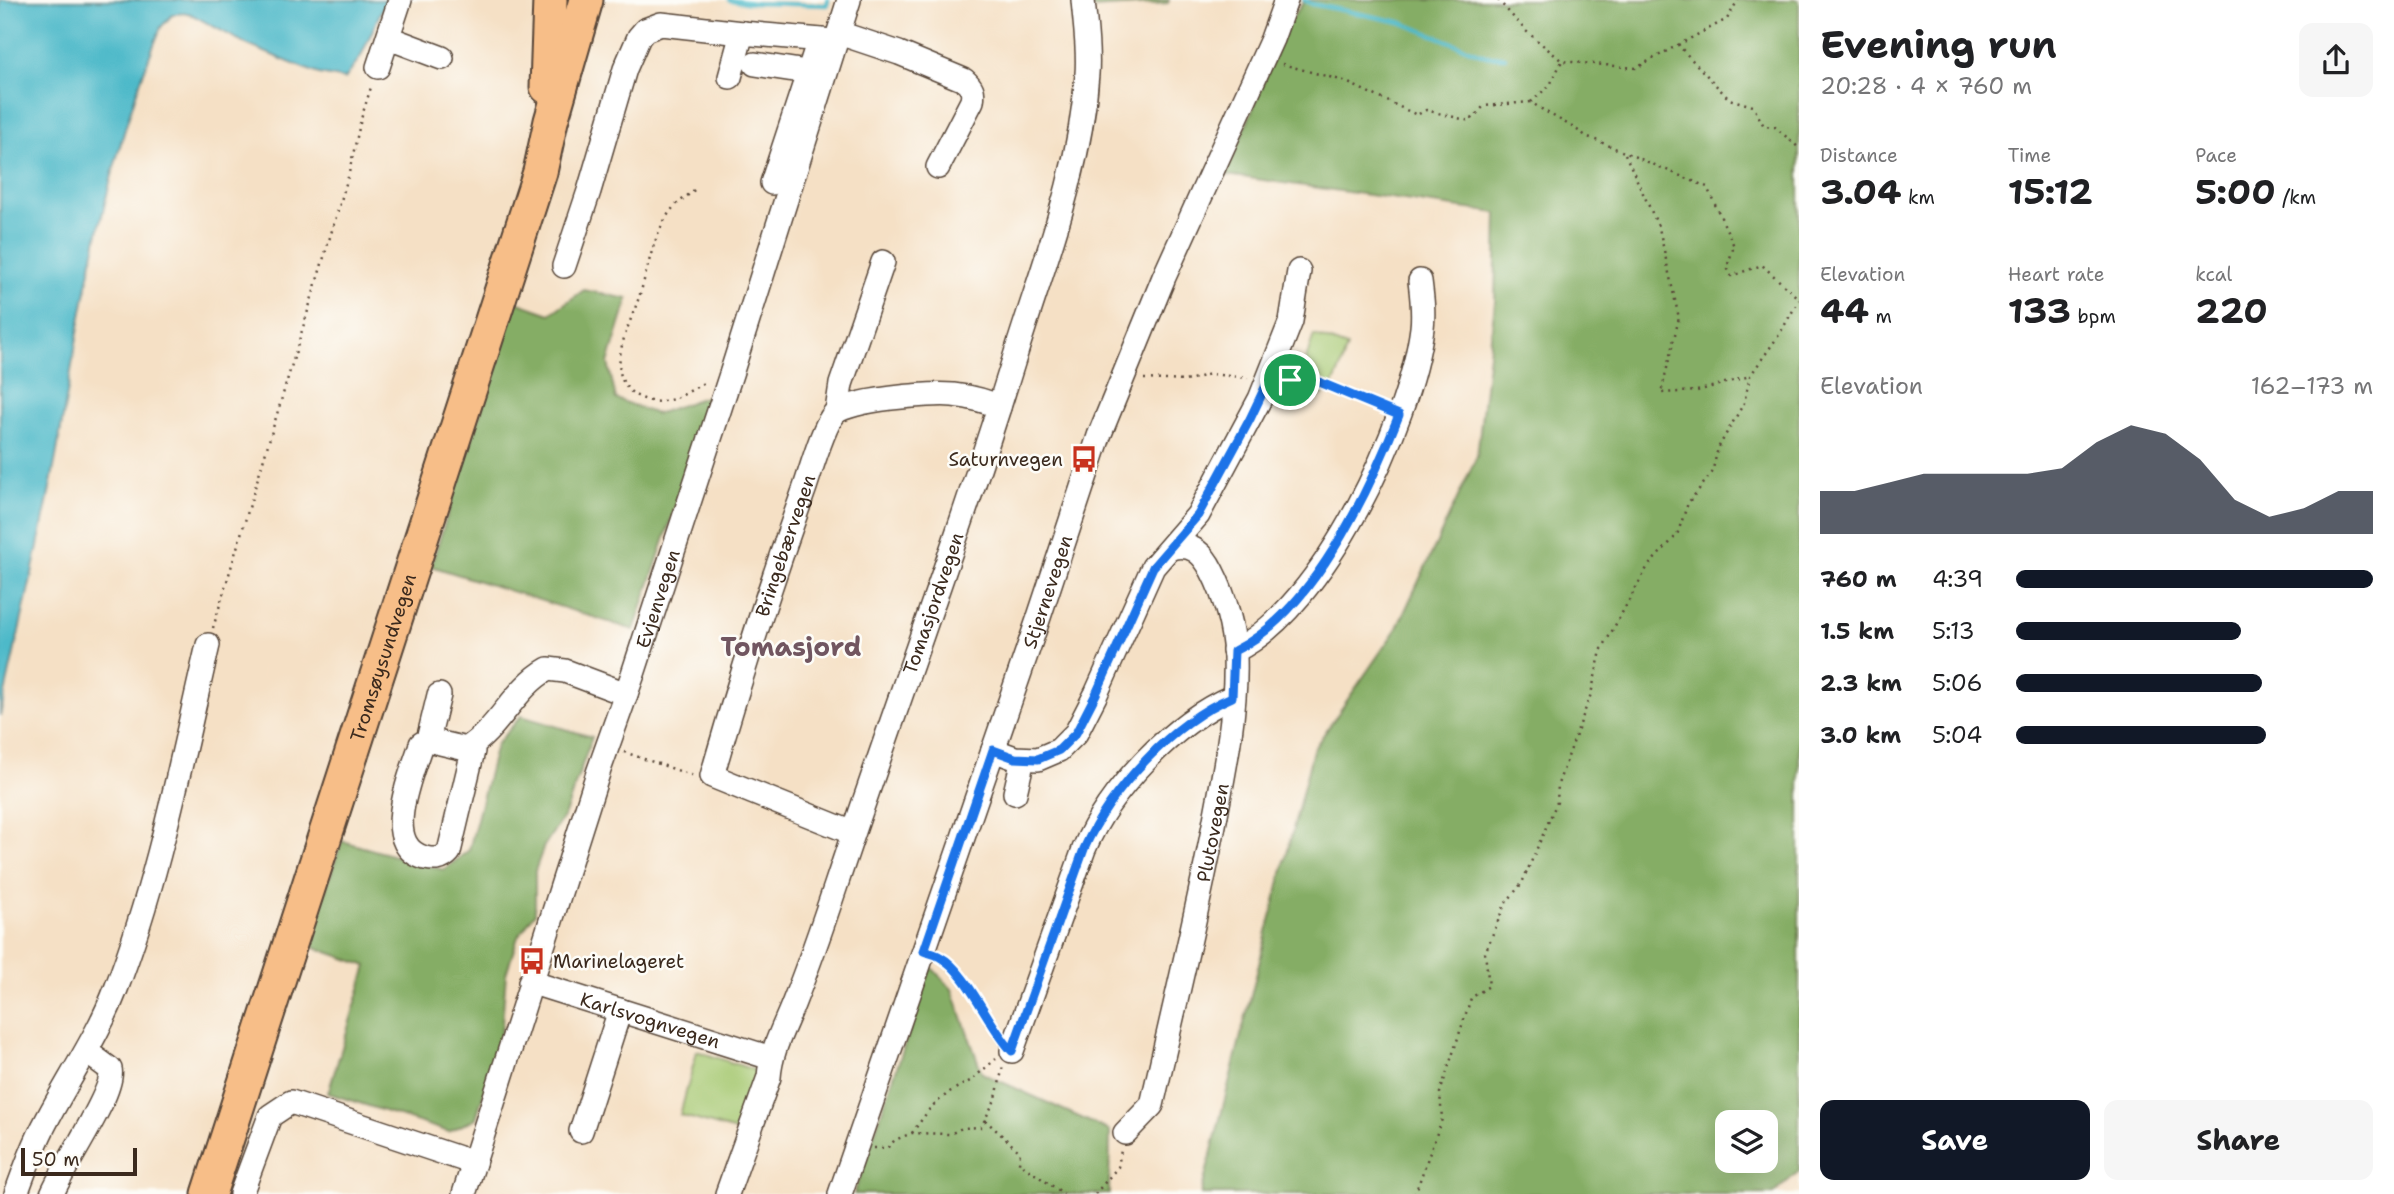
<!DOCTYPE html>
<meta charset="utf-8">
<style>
:root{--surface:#fff;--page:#f6f6f6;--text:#202124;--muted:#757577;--accent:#111827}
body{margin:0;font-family:"Shantell Sans",sans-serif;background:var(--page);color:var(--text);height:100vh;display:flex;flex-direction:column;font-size:26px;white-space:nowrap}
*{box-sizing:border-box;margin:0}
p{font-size:23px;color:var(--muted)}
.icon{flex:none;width:38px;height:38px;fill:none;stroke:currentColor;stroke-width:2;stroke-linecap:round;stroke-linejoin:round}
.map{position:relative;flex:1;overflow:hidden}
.panel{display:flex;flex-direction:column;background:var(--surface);width:595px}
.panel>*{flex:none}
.fabs{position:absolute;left:1715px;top:1110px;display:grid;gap:14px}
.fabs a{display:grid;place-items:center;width:63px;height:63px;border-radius:14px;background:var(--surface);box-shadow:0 7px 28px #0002;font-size:35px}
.scale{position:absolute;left:21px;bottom:18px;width:116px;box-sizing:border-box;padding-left:7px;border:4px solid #3b2a1e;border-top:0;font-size:19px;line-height:24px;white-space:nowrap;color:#3b2a1e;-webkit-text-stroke:5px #fdfcf7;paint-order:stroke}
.pin{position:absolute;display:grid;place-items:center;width:60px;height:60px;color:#fff;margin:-30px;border:4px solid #fff;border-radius:50%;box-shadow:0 2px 7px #0007}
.round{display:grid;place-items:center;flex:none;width:74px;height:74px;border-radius:14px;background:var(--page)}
.overview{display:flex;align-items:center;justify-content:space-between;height:119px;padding:0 21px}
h1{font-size:38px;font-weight:700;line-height:52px}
.figures{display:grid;grid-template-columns:repeat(3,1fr);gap:10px;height:119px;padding:7px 21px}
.figures div{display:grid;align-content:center}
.figures b{font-size:35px;font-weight:700}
.figures small{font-size:19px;font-weight:400}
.figures p{font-size:19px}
.chart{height:196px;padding:14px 21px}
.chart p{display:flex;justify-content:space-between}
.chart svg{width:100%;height:126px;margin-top:7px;fill:var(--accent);opacity:.7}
.action{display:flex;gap:14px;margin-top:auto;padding:14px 21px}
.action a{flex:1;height:80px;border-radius:14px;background:var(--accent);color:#fff;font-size:28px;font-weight:700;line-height:80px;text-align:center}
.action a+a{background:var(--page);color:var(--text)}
ul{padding:0 21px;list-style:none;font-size:23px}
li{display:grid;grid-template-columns:112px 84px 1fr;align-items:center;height:52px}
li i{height:18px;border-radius:9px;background:var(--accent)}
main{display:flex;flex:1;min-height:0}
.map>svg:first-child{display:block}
.green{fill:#a7c973;stroke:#717a48;stroke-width:2}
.forest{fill:#85ad65;stroke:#606c42;stroke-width:2;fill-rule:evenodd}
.water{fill:#4db9c9;stroke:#447274;stroke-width:2}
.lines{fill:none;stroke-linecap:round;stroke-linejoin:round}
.stream{stroke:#4db9c9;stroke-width:4.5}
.minor-casing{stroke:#574537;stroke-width:26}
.highway-casing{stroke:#574537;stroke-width:37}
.path{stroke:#574537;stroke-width:2.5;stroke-dasharray:2 5;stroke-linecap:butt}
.minor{stroke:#fff;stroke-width:23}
.highway{stroke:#f7be88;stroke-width:33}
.route-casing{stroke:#fff;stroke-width:14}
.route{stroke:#1a73e8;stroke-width:9}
.labels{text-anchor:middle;stroke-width:5;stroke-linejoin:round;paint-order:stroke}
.poi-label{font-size:19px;fill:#3b2a1e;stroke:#fdfcf7;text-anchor:end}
.street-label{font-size:19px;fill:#3b2a1e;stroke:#fdfcf7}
.district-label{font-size:26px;font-weight:bold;fill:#715660;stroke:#fdfcf7}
</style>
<main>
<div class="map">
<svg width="1799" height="1194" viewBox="0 0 1799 1194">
<rect width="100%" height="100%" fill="#fdfcf7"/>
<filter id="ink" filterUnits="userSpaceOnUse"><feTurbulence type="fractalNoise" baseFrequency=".0143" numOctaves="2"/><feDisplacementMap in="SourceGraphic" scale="14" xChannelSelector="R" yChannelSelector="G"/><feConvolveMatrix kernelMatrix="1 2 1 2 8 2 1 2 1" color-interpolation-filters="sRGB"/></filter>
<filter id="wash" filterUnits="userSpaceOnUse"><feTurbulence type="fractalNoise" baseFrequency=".00686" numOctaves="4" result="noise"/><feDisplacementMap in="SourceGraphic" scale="28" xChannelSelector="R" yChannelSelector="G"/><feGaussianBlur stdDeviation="1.57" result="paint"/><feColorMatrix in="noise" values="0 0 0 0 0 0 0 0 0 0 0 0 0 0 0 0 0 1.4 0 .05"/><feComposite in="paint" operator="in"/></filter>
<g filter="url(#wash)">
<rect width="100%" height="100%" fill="#f5e0c5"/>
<!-- green -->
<g class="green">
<path d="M1314 335 1347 347C1339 369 1336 397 1308 399L1301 394 1300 377Z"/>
<polygon points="697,1051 757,1071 757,1085 739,1132 680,1115"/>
</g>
<!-- forest -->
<g class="forest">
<polygon points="1091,0 1169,0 1168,3 1092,8"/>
<path d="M1305 0H1799V1171L1773 1194H1201L1313 750 1397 628 1477 456 1495 302 1497 213 1226 175 1286 27ZM1727 1122H1766V1160H1727Z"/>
<polygon points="584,290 628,299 608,363 616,399 656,414 713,394 634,630 431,566 516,302 550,314"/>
<polygon points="521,716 592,737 565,814 544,846 535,871 535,913 518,937 506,974 501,1036 476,1118 449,1132 328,1093 367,966 307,945 342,841 444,870 469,850 496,745"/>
<polygon points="931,967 952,989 982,1073 1110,1131 1109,1194 854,1194"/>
</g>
<!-- water -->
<path class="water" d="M0 0H386L361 56 345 79 319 74 291 63 248 45 189 13 173 14 161 27C106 160 83 300 59 440 43 533 20 624 0 716Z"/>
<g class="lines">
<!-- stream -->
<g class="stream">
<polyline points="729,0 753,3 827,5 828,0"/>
<polyline points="1304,0 1312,4 1400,22 1486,56 1505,57"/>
</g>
</g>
</g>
<g filter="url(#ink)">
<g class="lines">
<defs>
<g id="minor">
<path d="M839 33 899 53 964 80C972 87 974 91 972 101L938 167"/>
<polyline points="389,38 442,58"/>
<polyline points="755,64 807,72"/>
<polyline points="378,67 400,0"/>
<polyline points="730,77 742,33 833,41"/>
<polyline points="772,183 819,40"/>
<polyline points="564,266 589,191 625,69 639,37 645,30 661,24 742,33"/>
<polyline points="837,411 841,384 883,262"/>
<path d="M1234 651C1323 609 1410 423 1422 328 1424 312 1422 297 1420 281"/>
<polyline points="428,740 439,695"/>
<path d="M466 749 473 751 449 852C442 860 435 860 425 858 379 845 412 774 421 744L428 740 466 749C499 729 514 688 548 669L565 671 626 694"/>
<polyline points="993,750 1015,758 1038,759 1059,750 1076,733 1096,694 1153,567 1198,515 1260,399 1291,321 1299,271"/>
<polyline points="1015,793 1023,759"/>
<path id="s1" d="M853 833 712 776C739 681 770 586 803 493 810 474 822 428 834 414 848 399 932 393 953 395 970 397 985 400 999 407"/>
<path id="s2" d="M530 982 771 1058"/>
<path d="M1012 1051 1084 849C1109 790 1174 722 1232 697"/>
<polyline points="581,1131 620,1010"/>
<path id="s3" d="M1125 1133 1152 1105C1173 1012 1196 919 1214 825 1224 773 1237 711 1235 657 1234 629 1225 596 1212 571 1203 553 1191 542 1171 548"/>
<path d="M16 1194C25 1169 34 1144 47 1120 70 1076 98 1036 116 989 159 878 181 760 208 645"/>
<path d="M52 1194C62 1168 117 1089 110 1069L87 1052"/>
<polyline points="241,1194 270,1116 291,1102 474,1163"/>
<path id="s4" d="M464 1194 599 770 632 677 732 371 849 0"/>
<path id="s5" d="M727 1194 769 1077C771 1049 784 1028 794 1002 809 964 823 924 836 885 895 707 961 532 1016 353 1045 259 1080 174 1087 74 1089 49 1085 24 1083 0"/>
<path id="s6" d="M840 1194 1038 620 1099 436 1164 277 1272 39 1286 0"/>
</g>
<g id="highway">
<polyline points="547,87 550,0"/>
<path id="s7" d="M209 1194 540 172 551 121 586 0"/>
</g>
</defs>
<!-- minor casing -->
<use href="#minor" class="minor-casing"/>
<!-- highway casing -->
<use href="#highway" class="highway-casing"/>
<!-- path -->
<g class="path">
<polyline points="1498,0 1526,31 1562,61 1636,68 1678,45 1729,99 1753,106 1764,126 1775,127 1799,148"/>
<polyline points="1678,45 1727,19 1738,0"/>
<path d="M1282 64 1344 81 1417 115 1426 110 1470 121 1484 106 1531 102C1549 115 1568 123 1586 136L1707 187 1734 246 1727 267 1731 276 1762 265 1799 299"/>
<polyline points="1531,102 1550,85 1562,61"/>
<polyline points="1625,154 1659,228 1679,318 1661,393 1697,391 1750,376"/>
<path d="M694 190C687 197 679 201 673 208 652 233 648 273 637 303 627 331 603 376 637 396 645 400 654 403 663 401 678 400 694 388 707 381"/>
<polyline points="1144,379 1185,381 1210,374 1248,378"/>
<polyline points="1288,380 1309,378 1383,408"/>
<polyline points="213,628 348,177 361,119 372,84"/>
<polyline points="624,752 694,776"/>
<polyline points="940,957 955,969 999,1035"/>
<polyline points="985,1120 1020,1152 1019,1163 1064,1194"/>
<polyline points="912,1133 931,1107 951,1091 970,1081 996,1059"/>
<polyline points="874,1148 887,1148 895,1140 912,1133 950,1134 962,1128 981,1127 996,1098 1003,1066"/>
<polyline points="1095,1194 1118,1167 1121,1150"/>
<polyline points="1415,1194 1442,1119 1440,1093 1471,998 1489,986 1485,953 1505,904 1522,883 1557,802 1558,784 1591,694 1601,651 1648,566 1677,535 1688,503 1712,473 1718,448 1744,403 1750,376 1779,335 1799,300"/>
</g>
<!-- minor -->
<use href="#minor" class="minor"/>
<!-- highway -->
<use href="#highway" class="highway"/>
</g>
</g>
<g class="lines" filter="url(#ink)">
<defs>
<path id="route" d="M1300 377 1309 378 1399 415C1369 491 1312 614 1234 651L1232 697C1173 722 1110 790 1084 849L1012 1051C989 1027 967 971 940 957 936 954 929 953 924 951L993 750 1015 758 1038 759 1059 750 1076 733 1096 694 1153 567 1198 515 1250 419 1269 379 1290 380Z"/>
</defs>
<!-- route casing -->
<use href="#route" class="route-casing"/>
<!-- route -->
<use href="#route" class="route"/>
</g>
<!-- icons -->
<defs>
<symbol id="bus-bare" viewBox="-9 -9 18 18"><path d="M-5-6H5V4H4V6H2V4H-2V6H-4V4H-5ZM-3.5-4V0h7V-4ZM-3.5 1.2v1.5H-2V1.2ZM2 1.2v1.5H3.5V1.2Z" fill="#c8321e" stroke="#fdfcf7" stroke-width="2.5" paint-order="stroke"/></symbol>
</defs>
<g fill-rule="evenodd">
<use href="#bus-bare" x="1065" y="440" width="38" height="38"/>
<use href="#bus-bare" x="513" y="942" width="38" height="38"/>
</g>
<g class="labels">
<!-- poi labels -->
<g class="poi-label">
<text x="1063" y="466">Saturnvegen</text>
<text x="553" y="968" text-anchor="start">Marinelageret</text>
</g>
<!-- street labels -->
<g class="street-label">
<text dy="7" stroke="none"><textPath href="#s1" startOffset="394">Bringebærvegen</textPath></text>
<text dy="7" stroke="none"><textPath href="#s6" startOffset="637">Stjernevegen</textPath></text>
<text dy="7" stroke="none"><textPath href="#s4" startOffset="626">Evjenvegen</textPath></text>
<text dy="7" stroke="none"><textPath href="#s5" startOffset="626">Tomasjordvegen</textPath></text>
<text dy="7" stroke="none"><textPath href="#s7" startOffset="564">Tromsøysundvegen</textPath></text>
<text dy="7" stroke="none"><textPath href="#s3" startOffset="318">Plutovegen</textPath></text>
<text dy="7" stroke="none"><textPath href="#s2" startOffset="126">Karlsvognvegen</textPath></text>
</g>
<!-- district labels -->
<g class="district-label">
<text x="791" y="656">Tomasjord</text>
</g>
</g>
</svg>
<div class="fabs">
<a><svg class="icon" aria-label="layers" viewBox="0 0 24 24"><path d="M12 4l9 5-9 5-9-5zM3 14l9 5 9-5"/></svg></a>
</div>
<div class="scale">50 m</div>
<div class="pin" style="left:1290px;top:380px;background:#1e9e55"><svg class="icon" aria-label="arrive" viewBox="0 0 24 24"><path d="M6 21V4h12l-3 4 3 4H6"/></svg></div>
</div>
<section class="panel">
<div class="overview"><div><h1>Evening run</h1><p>20:28 · 4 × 760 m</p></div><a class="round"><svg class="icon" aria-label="share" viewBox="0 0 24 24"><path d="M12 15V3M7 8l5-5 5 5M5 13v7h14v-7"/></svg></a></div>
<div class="figures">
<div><p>Distance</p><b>3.04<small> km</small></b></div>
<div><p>Time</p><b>15:12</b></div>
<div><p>Pace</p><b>5:00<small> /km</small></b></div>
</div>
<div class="figures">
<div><p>Elevation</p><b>44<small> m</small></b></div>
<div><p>Heart rate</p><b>133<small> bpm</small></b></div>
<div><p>kcal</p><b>220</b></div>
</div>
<div class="chart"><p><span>Elevation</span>162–173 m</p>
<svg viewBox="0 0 160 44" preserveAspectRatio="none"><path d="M0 44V29L10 29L20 26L30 23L40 23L50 23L60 23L70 21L80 12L90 6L100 9L110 18L120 32L130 38L140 35L150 29L160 29V44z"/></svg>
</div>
<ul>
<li><b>760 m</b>4:39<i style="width:100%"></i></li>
<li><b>1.5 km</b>5:13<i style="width:63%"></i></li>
<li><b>2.3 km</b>5:06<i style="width:69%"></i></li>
<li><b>3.0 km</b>5:04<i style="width:70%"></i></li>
</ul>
<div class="action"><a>Save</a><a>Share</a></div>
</section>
</main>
